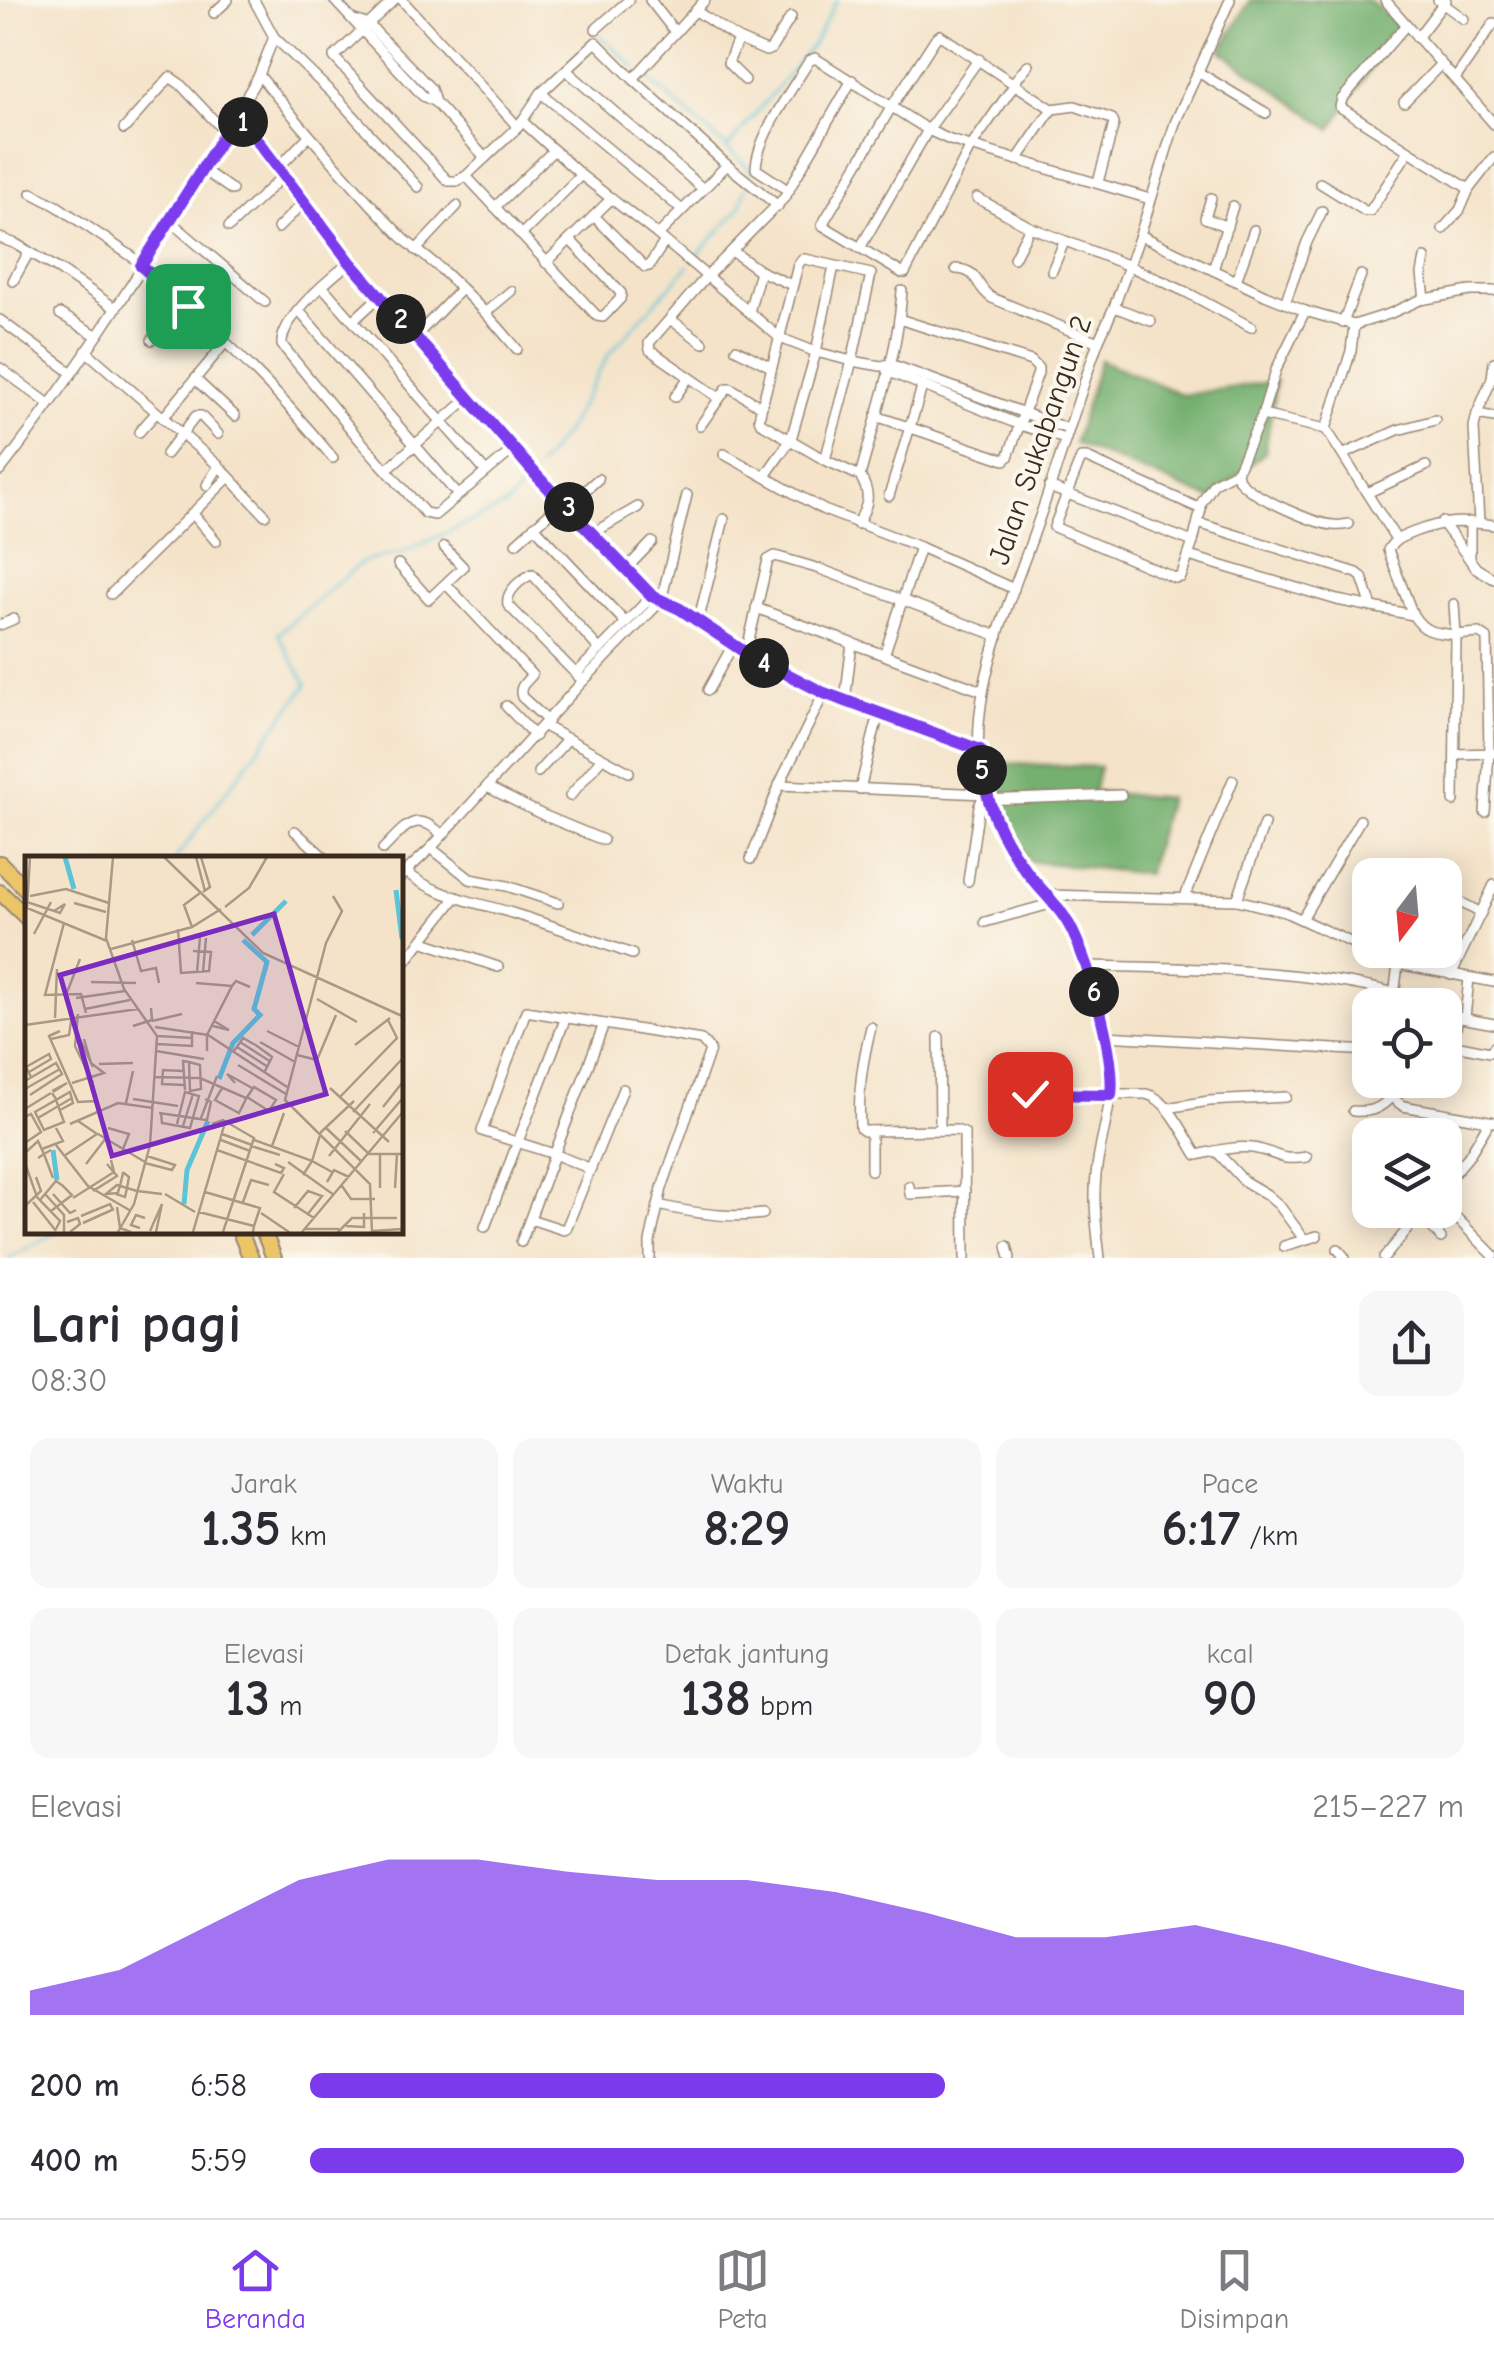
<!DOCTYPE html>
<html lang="id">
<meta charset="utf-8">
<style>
:root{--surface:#fff;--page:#f7f7f7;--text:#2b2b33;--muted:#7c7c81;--line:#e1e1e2;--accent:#7c3aed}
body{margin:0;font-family:"Comic Neue",sans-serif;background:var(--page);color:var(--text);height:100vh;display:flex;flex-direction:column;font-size:38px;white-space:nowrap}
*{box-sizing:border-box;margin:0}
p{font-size:32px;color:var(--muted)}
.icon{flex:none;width:55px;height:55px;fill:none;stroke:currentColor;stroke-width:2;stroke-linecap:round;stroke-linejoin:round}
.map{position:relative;height:1258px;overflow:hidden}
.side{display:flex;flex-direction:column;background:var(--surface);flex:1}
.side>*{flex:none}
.needle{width:65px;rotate:196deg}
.buttons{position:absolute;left:1352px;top:858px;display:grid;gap:20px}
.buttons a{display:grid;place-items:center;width:110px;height:110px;border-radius:20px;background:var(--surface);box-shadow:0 5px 25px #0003;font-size:50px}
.pin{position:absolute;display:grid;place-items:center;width:85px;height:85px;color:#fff;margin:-42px;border-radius:20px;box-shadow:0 5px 15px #0006}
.km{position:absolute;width:50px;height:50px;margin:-25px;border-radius:50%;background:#222;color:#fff;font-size:28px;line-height:50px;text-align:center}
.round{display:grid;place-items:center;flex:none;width:105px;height:105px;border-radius:20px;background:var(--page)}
.headline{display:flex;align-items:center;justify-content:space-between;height:170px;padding:0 30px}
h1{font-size:55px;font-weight:800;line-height:75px}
.figures{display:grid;grid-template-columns:repeat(3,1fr);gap:15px;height:170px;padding:10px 30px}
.figures div{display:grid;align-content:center;border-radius:20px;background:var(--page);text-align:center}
.figures b{font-size:50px;font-weight:800}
.figures small{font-size:28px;font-weight:400}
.figures p{font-size:28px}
.chart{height:280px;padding:20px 30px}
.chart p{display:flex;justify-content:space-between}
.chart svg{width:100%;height:180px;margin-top:10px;fill:var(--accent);opacity:.7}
ul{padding:0 30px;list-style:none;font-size:32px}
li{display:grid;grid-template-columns:160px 120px 1fr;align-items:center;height:75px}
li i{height:25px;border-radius:12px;background:var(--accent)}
.menu{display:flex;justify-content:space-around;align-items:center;height:140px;border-top:2px solid var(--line);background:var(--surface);font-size:28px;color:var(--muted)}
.menu a{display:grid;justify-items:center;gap:5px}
.menu .active{color:var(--accent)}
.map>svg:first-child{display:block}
.forest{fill:#74b06f;stroke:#586d46;stroke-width:2.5}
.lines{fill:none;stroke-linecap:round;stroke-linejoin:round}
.stream{stroke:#5cc4d8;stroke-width:2.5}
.street-casing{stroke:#988674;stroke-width:12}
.primary-casing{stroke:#988674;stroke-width:18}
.street{stroke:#fff;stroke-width:9}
.primary{stroke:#ecc569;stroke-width:14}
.route-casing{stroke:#fff;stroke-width:20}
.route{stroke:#7c3aed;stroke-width:12}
.labels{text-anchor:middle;stroke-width:8;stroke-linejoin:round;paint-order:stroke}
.street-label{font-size:30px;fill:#3b2a1e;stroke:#fbf7ec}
.inset-river{fill:none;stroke:#5cc4d8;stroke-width:5}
.inset-road{fill:none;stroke:#aa9985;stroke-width:2.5}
.view{fill:#7b2cbf;fill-opacity:0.15;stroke:#7b2cbf;stroke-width:5}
.inset-edge{fill:none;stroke:#3b2a1e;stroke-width:5}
</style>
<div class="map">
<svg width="1494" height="1258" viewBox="0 0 1494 1258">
<rect width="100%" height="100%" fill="#fbf7ec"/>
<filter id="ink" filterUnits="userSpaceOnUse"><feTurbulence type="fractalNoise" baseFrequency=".01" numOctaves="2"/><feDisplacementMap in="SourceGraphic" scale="20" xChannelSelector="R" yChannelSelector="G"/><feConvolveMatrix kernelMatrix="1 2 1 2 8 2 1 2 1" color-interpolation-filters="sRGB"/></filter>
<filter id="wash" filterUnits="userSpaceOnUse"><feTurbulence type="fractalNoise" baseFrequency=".0048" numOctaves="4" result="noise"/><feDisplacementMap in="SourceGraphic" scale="40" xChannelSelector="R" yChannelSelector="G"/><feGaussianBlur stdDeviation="2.25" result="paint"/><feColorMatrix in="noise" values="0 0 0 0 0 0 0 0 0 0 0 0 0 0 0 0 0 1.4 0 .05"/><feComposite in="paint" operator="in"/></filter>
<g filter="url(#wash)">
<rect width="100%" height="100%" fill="#f4e3c9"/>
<!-- forest -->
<g class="forest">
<polygon points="1250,0 1368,0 1399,25 1331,129 1221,51"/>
<polygon points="1100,360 1183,395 1276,381 1265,452 1211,499 1074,443"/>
<polygon points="990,763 1100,767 1093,792 1168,798 1147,874 1029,861 994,791"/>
</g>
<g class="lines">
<!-- stream -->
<g class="stream">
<polyline points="599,36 636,68"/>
<polyline points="642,73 726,147"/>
<polyline points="748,179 751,170 727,148 814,43 837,0"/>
<polyline points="693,260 740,208 746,187"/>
<polyline points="538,467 566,431 609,354 688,266"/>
<polyline points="176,858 307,685 278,634 362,562 402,553 507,505 533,473"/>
<polyline points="9,1258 60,1230"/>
</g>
</g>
</g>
<g filter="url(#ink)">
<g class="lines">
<defs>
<g id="street">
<polyline points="334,0 423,96 435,102"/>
<polyline points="394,0 334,57 448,181 457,181 466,176 518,127 541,93 596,42 633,79 727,165 658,235"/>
<polyline points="402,0 518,127"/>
<polyline points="650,0 675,32"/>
<polyline points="1385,0 1494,124"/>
<polyline points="1438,0 1464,19"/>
<polyline points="696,11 738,39 766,51 771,49 791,17"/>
<polyline points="214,13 228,0"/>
<polyline points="354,20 369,25 415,72 431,89 435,102 485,158"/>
<polyline points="1406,25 1342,99 1340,107 1469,189"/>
<polyline points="596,29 629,0"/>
<polyline points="274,37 340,101 418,187"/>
<polyline points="1417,38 1446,0"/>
<polyline points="738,39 728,63 745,80"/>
<polyline points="566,70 702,188"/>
<polyline points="1198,72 1266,113"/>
<path d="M259 75C305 131 351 185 402 237 414 249 430 259 443 271 470 296 494 321 517 349"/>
<polyline points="633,79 705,0"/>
<polyline points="1455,79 1494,23"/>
<polyline points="1013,83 1028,65"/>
<polyline points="1015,84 970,148 905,273 902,273 822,225 892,106 935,39 940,35 1052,109 1075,106 1112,119 1114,124 1098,182"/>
<polyline points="541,93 681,209"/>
<polyline points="1404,102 1441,64"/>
<polyline points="237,114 350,262 539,477 652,596 680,609 746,653 824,693 980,749"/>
<polyline points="522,121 581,175 658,235 780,338 816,352 852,361 881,366 890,364 1068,429"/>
<polyline points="124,129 170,77 180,84 225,132"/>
<polyline points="1017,160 1052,109"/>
<polyline points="727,165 778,206"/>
<polyline points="278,168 309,136"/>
<polyline points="202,169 232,190"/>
<polyline points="466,176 597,316 603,317 620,299 621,293 570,240"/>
<polyline points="1320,183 1365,211 1370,211 1408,152"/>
<path d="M789 191 756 169C756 138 793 88 809 61L815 58 928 130 950 140 1150 199"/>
<polyline points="32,193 57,206 143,264"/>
<polyline points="977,198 1030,227 1129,266 1186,292 1251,327"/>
<polyline points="1211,198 1205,218 1227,227"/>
<polyline points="495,207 554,150"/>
<polyline points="594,216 645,267 649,266 665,241"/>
<polyline points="170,221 265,302"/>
<polyline points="229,227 284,175"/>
<polyline points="278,228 304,202"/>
<polyline points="1443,229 1460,210 1469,189 1494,157"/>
<polyline points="521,235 581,175"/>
<polyline points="1140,235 1265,295 1305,311 1354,325 1389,314 1420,300 1470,291 1494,291"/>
<polyline points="0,238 16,244 60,270 115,308"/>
<polyline points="860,248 928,130 979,59"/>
<polyline points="416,250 457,206"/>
<polyline points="732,251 760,271 792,285"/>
<polyline points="1014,258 1030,227"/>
<path d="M350 262C330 279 280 318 282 345L359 439 425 513 435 515 515 448"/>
<polyline points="546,263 612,198"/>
<path d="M141 266C210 324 276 388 333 458"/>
<path d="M956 269C980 270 974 286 992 298L1098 342"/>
<polyline points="1213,270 1233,206"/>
<polyline points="1052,271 1064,242"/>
<polyline points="13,281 29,252"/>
<polyline points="1236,281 1254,230"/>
<polyline points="322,286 486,472"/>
<polyline points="1425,299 1422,274 1425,258"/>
<polyline points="1285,303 1307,242 1322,211"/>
<polyline points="1114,307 1151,321"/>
<polyline points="299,311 458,495"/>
<polyline points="486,312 511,291"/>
<polyline points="749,312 760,271"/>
<polyline points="60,314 96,335"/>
<polyline points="670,319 703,343"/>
<polyline points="0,320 72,373"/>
<polyline points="354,320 380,296"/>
<polyline points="1343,323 1361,275"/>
<polyline points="416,336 461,289"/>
<polyline points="152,340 183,302"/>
<polyline points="736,349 771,367"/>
<polyline points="86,351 219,466 265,515"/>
<polyline points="0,368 49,404"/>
<polyline points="887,371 1020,425 1065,439"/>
<polyline points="1492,378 1494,362"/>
<polyline points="195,379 235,416"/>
<polyline points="675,397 689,377"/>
<polyline points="718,397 650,350 649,343 707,276 784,198 852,80"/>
<polyline points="1477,414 1494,417"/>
<polyline points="1262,415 1326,429 1396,539"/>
<polyline points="876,416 1005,460 1008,457 1038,373 1038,368 1031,361 899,319"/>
<polyline points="163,418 225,343"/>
<polyline points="700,426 727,388 731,388 761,407"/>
<polyline points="1326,429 1351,351 1354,325"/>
<polyline points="139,432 156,413"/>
<polyline points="166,454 196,416 201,416 218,434"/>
<polyline points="724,454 824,510 920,547 1014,589"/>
<polyline points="1344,454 1398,430 1435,420"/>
<polygon points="1081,458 1087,458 1201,509 1193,542 1181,577 1175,578 1054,527"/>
<path d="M825 460 852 361 871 274 805 259H802L798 265 759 418 761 423 825 460 860 476C876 416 898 354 902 291"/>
<polyline points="387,469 470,397"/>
<path d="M0 471C95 349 181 209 259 75L274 37 254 0"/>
<path d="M1237 471C1239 480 1237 479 1244 485 1257 498 1315 524 1333 525 1338 526 1344 525 1349 524"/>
<polyline points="765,476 791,439 816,352 834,266"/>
<polyline points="207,485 219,466"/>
<polyline points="1049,487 1193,542"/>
<polyline points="1367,493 1426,466"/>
<polyline points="889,496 923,384"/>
<polyline points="568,506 598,479"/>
<polyline points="1199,507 1214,483 1237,471 1262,415 1276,370 1305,311"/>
<polyline points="192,513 216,541"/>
<polyline points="1442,522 1476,568 1494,579"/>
<polyline points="1198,523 1357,573 1362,577 1372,607"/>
<polyline points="1479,523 1474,427 1477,414 1492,378 1494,378"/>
<path d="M857 524C868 506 872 495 860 476"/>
<polyline points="534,526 626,623"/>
<polyline points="593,533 638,507"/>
<polyline points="516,543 563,501"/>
<polyline points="1189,556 1337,600 1413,615"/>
<polyline points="1470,560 1470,522"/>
<polyline points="398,564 429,599 463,567 444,547"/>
<polyline points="626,569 652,542"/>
<path d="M446 584 532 675C526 682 518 687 522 697L548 721"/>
<polyline points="111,594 229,477"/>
<polyline points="1454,604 1456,635 1479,633 1487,638 1489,753 1485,812"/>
<polyline points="756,608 982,691"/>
<polyline points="698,622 724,519"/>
<polyline points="0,625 14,619"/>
<polyline points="746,653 768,560 775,556 820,569 998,636"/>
<polyline points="884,655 920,547"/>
<polyline points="576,674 652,596"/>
<path d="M583 681 508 605C505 591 522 579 532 574L600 650"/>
<polyline points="708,690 733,645"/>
<polyline points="845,701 852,643"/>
<polyline points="506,706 535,736"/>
<polyline points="544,726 629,772"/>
<polyline points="1456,754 1493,753"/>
<polyline points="538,772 568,739"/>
<polyline points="779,785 985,794"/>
<polyline points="487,787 543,815 603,840"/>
<polyline points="860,789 879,713"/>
<polyline points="570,796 602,758"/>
<path d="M1454 801 1456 635C1435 632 1425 634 1413 615L1388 550C1394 539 1402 537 1414 532 1446 520 1460 521 1494 525"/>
<polyline points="295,831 325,858"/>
<polyline points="431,848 470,879 507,886 558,903"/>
<path d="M383 849C404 828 416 808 442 835"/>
<polyline points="751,859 781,781 824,693"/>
<path d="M406 872C436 897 478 902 515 914 554 926 593 940 632 954"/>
<polyline points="400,877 431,848 583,681 661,601 687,495"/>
<polyline points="968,881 979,806 982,800 1121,795"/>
<polyline points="1445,894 1481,913"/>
<polyline points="1046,895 1237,900 1285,912 1398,964 1494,982"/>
<polyline points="1185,897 1233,780"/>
<polyline points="1237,900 1264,824"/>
<polyline points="1302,919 1360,820"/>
<polyline points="985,922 1054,903"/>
<polyline points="421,941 498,967"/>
<polyline points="402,966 456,897"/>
<path d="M1087 966C1189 968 1295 968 1395 993"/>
<polyline points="1451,975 1494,885"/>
<polyline points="1393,1005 1398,964"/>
<polyline points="1445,1015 1494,1024"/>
<polyline points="1465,1018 1469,978"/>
<path d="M871 1027C862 1063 858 1091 860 1128L864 1131 956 1130 964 1133 965 1258"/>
<polyline points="1105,1036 1370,1051"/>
<polyline points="939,1037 940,1130"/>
<polyline points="1445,1043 1490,1052 1494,1047"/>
<polyline points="1453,1045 1458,1017"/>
<path d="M1022 1067 1026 1089 1030 1094H1146C1168 1098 1185 1136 1197 1155 1215 1151 1234 1146 1253 1148 1278 1152 1277 1162 1307 1157"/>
<polyline points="1390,1080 1391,1097 1403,1106 1494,1122"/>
<polyline points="1167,1108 1209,1101 1286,1097"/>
<path d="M1353 1111C1370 1112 1379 1110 1391 1097"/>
<polyline points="1216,1151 1244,1181 1266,1194 1279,1205 1304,1239"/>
<polyline points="591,1169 554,1154 482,1131 526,1011 701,1040 710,1050 662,1188 650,1242 650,1258"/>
<polyline points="871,1170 871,1131"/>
<polyline points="1445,1184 1468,1157 1490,1121"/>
<polyline points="909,1186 910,1194 965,1191"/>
<path d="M658 1205C692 1213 728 1219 763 1214"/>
<polyline points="1445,1206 1494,1256"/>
<polyline points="1421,1214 1441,1238"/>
<polyline points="530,1219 564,1230 566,1229 623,1089"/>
<polyline points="485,1227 566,1017"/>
<polyline points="521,1242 604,1024"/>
<polyline points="1007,1246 1010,1258"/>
<polyline points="1284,1246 1317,1236"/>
<polyline points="1338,1249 1345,1258"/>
<path d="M1100 1258C1097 1231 1093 1203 1096 1175 1100 1134 1117 1098 1109 1056 1101 1011 1090 958 1066 919 1042 882 1010 857 992 814 953 718 1007 613 1038 522 1059 463 1077 402 1098 342L1114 307 1140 235 1175 123 1230 0"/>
<polyline points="1384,1258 1423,1210"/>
</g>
<g id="primary">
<polyline points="0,863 28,891"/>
<polyline points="0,892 28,919"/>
<polyline points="239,1230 251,1258"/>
<polyline points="263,1230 274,1258"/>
</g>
</defs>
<!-- street casing -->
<use href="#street" class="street-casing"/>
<!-- primary casing -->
<use href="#primary" class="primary-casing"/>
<!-- street -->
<use href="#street" class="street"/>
<!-- primary -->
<use href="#primary" class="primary"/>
</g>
</g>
<g class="lines" filter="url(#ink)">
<defs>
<path id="route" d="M188 306 141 266 237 114 350 262 538 477 652 596 680 609 746 653 824 693 980 750C984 800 998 836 1030 876 1041 890 1055 903 1065 918 1087 951 1116 1056 1111 1095L1030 1094"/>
</defs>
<!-- route casing -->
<use href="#route" class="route-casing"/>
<!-- route -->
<use href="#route" class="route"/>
</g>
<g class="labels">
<!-- street labels -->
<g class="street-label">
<text transform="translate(1040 440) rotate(-71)" y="10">Jalan Sukabangun 2</text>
</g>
</g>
<!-- overview -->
<g transform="translate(25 856)">
<rect width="378" height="378" fill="#f4e3c9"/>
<path class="inset-river" d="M40 1 49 33M371 34 377 83M227 79 261 45M194 223 208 187 235 159 229 153 242 106 218 84M28 294 32 324M159 348 162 314 183 265"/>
<path class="inset-road" d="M5 1 2 52 82 85M88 1 81 82 99 133 132 180 125 289 109 348 93 376M139 1 238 97 377 160M171 1 180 35M176 1 185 31 178 36M5 40 41 33 84 47M308 40 317 55 301 87 260 244 345 328 347 376M2 46 35 57 40 48 29 55M49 47 81 56M200 51 224 32 242 1M39 67 20 139 56 138 61 157M167 71 159 49 175 37M153 73 156 117 184 115 186 96 168 95M9 78 26 46M107 84 116 115 131 112 134 127M86 93 167 71 196 53M172 116 175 81M178 116 181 82M66 126 111 127M171 127 207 130M41 139 55 103M51 142 100 135M292 143 332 166M60 153 105 144M53 158 50 190 63 217M30 162 32 113M127 165 157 158M0 169 113 153M108 170 127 164 126 152M188 170 204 174 189 165M130 171 183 179 262 231M35 175 24 180 53 246 71 245 67 224M242 175 274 191M132 180 168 182M26 183 44 179 47 159M55 183 68 211M215 186 246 206M235 186 270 206M132 188 167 190V175M330 189 365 162M212 191 243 211M131 195 179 203M182 195V179L207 130 211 125 225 131M209 195 218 182 232 190 247 201 240 215M272 199 292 204 311 159M74 208 108 207M213 209 261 238M158 215 138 214 137 228 159 229M4 216 26 203 24 198 1 211 6 221M130 221 175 222 221 242M0 225 31 207 37 218 5 239M47 227 79 217 66 207 59 183M210 227 202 218 227 232M197 232 190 244 214 257 222 241 229 231 251 244 244 255 222 241M305 232 364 286M0 233 35 213M160 234 158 205 164 206 175 209 176 233 165 235 164 206M27 235 42 227 28 236M27 237 31 243V244L39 266 19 274 10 256 45 236 48 247 35 254M314 242 372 182 363 164M108 243 153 250M101 247 108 215M358 251 377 227M0 253 26 237M328 256 377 203M134 257 182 264 186 246 180 243M136 257 137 267 165 272 174 240 160 236 152 268M0 261 6 258 16 276 0 287M13 262 47 242M176 262 192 220M45 268 93 247 128 252M187 268 198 264 229 282 198 376M158 270 168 238M300 271 337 306M83 272 104 278 98 293M320 275 344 298H377M348 277 377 243M73 278 120 306M197 278 227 289M196 284 225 295M229 284 287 305 296 276 329 245M31 289 63 330 106 355M226 290 255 299M247 290 259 257M17 293 38 285 31 272M26 294 19 298 28 322M192 294 256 317 259 312 250 308M0 297 13 285 19 298 13 302M355 299V332M39 300 72 278 53 265M304 300 345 248M263 306 309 339M0 307 12 341 35 365 31 373M120 307 147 314 150 309 122 300M61 308 81 282M259 318 249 336 289 362M278 319 287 305 307 316M302 326 309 314 324 321M317 330 326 343H350M370 332 372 298M68 335 92 320 82 308M180 336 235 352 229 370M20 338 39 359V376M28 338 45 357 51 354M91 338 100 341 102 332 104 321 99 317H98L95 330 93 336V337L81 338 92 329 95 330 102 332 112 335 137 338M140 338 170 356M48 342 89 316 86 304M15 344 31 325 38 330 47 339 26 355M8 346 31 375M218 346 226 324 244 329M0 350 16 335 11 321M92 351 95 372 106 376M269 352 283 335 297 340 282 359M174 356 229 370 228 376M236 357 264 376M56 360 85 348 88 354M42 366 53 362 55 368 45 376M58 367 89 353M321 370 339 371V357M115 372 106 369 111 359 120 362M279 373H314M125 375 137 348 131 376M347 375 377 373M168 376 199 270M277 376 377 257M313 376 327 362H372"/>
<path class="view" d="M249 58 301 238 87 300 35 119Z"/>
<rect width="378" height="378" class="inset-edge"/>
</g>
</svg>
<div class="buttons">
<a><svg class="needle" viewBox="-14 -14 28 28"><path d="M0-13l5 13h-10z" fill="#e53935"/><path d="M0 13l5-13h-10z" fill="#7c7c81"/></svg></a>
<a><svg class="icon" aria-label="locate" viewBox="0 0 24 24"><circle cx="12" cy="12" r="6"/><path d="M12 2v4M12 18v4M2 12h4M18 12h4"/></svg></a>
<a><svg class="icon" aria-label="layers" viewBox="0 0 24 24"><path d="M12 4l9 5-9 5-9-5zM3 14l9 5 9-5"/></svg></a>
</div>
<div class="pin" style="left:188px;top:306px;background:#1e9e55"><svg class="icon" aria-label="arrive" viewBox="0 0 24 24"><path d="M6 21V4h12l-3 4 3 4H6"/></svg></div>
<div class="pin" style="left:1030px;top:1094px;background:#d93025"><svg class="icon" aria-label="check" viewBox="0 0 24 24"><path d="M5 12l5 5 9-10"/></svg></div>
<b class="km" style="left:243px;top:122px">1</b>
<b class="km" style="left:401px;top:319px">2</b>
<b class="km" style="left:569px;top:507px">3</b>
<b class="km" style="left:764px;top:663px">4</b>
<b class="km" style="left:982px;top:770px">5</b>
<b class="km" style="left:1094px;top:992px">6</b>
</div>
<section class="side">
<div class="headline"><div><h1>Lari pagi</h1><p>08:30</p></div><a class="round"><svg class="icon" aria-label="share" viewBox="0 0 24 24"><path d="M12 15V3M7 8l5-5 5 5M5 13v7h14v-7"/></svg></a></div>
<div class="figures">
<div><p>Jarak</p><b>1.35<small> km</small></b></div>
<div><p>Waktu</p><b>8:29</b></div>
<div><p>Pace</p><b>6:17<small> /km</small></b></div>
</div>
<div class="figures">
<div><p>Elevasi</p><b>13<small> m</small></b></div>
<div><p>Detak jantung</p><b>138<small> bpm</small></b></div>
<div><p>kcal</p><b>90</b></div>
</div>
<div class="chart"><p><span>Elevasi</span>215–227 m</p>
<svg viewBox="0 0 160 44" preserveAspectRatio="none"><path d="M0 44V38L10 33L20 22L30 11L40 6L50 6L60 9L70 11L80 11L90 14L100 19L110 25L120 25L130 22L140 27L150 33L160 38V44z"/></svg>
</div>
<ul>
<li><b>200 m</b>6:58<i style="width:55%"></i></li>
<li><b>400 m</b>5:59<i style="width:100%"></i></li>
</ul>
</section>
<nav class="menu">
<a class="active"><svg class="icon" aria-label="home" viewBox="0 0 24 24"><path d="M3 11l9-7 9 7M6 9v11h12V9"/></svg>Beranda</a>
<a><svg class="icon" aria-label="map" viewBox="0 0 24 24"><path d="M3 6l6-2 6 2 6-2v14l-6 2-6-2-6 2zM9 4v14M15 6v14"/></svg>Peta</a>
<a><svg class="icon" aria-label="saved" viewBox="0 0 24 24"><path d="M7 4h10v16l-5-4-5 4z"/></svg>Disimpan</a>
</nav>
